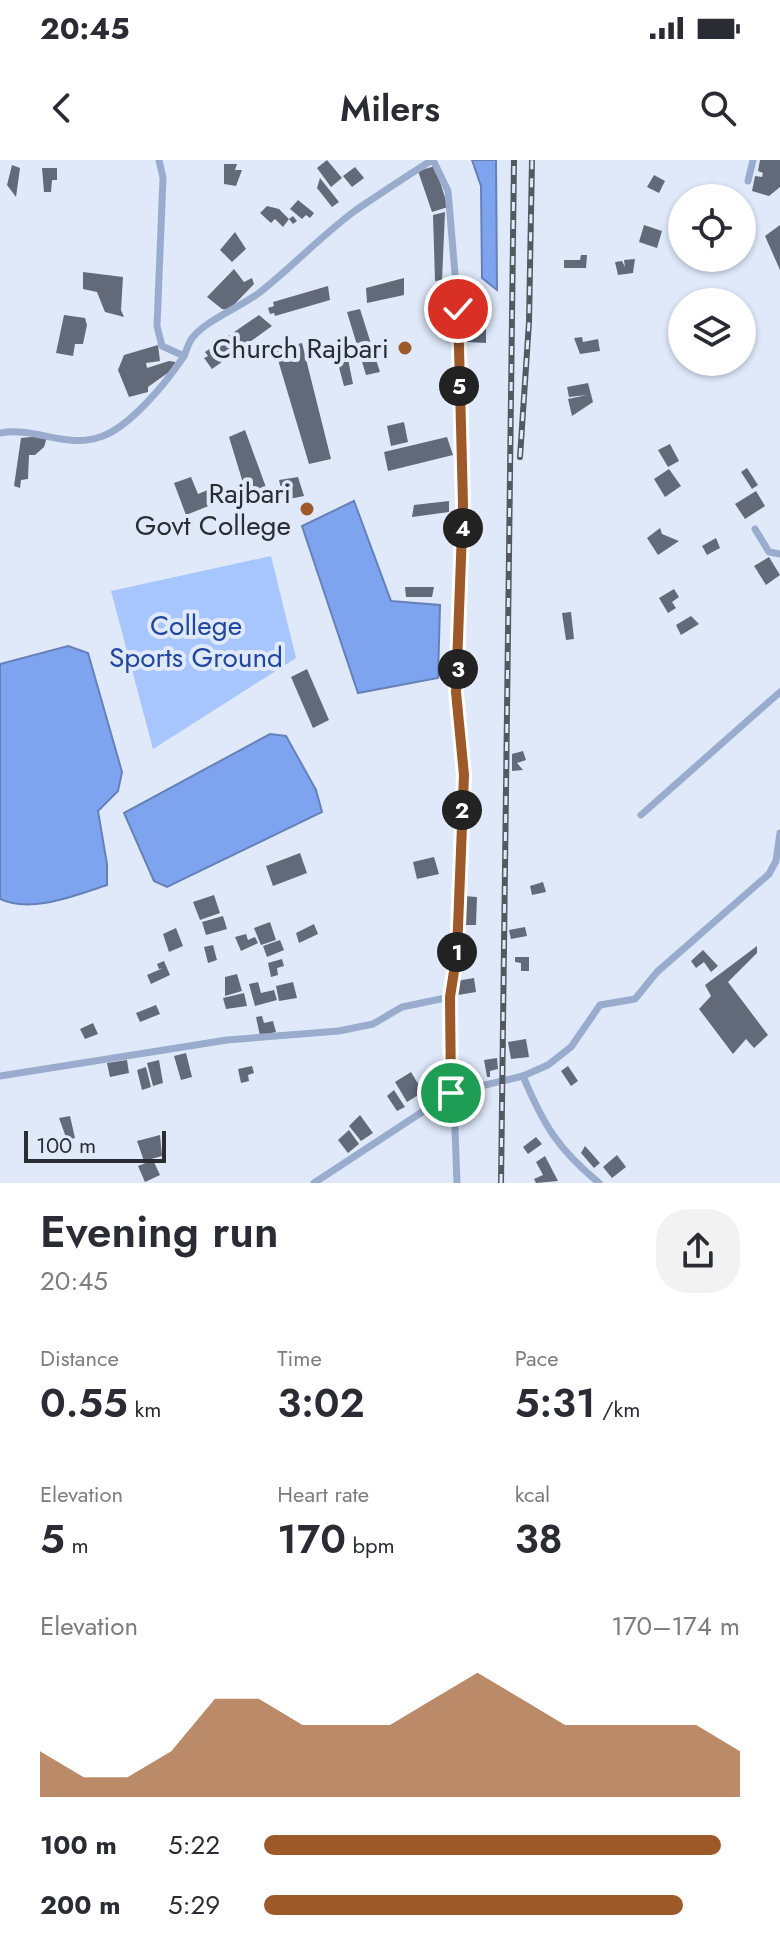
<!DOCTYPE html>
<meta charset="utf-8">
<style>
:root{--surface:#fff;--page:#f2f2f3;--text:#2b2b33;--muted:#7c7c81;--accent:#9d592a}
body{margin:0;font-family:Jost,sans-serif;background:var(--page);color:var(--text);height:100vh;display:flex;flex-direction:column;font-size:30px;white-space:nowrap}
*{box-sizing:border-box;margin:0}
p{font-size:26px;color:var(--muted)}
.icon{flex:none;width:44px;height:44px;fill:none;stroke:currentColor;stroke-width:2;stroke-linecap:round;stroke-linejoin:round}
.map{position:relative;height:1023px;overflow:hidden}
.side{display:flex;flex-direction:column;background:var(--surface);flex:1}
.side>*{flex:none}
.controls{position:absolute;left:668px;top:24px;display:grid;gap:16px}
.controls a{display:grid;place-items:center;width:88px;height:88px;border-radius:50%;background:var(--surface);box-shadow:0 2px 6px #0004;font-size:40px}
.scale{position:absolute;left:24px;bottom:20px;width:142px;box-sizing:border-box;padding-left:8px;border:4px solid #2a2e34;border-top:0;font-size:22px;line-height:28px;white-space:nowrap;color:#2a2e34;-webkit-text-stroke:6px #dfe9fa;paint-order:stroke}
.pin{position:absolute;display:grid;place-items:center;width:68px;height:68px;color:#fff;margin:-34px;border:4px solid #fff;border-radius:50%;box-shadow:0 2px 8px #0007}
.km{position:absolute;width:40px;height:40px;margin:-20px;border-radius:50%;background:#222;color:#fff;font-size:22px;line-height:40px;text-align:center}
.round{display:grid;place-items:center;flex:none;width:84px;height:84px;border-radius:32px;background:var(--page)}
.head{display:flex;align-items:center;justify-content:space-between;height:136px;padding:0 40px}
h1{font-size:44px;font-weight:600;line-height:60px}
.metrics{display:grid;grid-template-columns:repeat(3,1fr);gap:12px;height:136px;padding:8px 40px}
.metrics div{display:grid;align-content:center}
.metrics b{font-size:40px;font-weight:600}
.metrics small{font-size:22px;font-weight:400}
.metrics p{font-size:22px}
.chart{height:224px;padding:16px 40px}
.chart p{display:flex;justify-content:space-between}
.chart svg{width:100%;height:144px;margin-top:8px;fill:var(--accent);opacity:.7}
ul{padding:0 40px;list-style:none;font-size:26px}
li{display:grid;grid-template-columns:128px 96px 1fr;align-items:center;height:60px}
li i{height:20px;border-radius:10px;background:var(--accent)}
.status{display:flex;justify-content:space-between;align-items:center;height:56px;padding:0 40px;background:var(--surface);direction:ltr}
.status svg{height:22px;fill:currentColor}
header{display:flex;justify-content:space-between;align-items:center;height:104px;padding:0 40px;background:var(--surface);font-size:36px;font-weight:600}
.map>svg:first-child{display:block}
.green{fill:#a7c5fe}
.water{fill:#7ea4ef;stroke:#6581b7;stroke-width:2}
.building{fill:#626a7a}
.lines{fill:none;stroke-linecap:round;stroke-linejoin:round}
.street{stroke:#9aacce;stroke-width:7}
.rail-casing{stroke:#535961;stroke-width:6}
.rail{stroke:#dfe9fa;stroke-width:3;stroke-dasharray:9;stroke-linecap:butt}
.route-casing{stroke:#fff;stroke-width:16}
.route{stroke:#9d592a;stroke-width:10}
.poi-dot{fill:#9d592a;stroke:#dfe9fa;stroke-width:3}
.labels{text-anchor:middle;stroke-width:8;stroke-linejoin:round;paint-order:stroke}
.poi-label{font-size:28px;fill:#2a2e34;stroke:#dfe9fa;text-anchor:end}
.park-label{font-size:28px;fill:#21489e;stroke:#dfe9fa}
</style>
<div class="status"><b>20:45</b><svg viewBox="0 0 49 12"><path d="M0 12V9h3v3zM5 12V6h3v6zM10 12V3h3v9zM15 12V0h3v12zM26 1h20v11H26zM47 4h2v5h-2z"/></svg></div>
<header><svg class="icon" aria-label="back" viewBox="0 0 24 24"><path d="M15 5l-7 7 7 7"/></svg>Milers<svg class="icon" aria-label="search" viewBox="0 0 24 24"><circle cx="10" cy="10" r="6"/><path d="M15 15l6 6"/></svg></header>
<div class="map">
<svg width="780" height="1023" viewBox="0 0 780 1023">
<rect width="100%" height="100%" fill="#dfe9fa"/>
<!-- green -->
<polygon class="green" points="271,396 296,498 153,589 111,431"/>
<!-- water -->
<g class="water">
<polygon points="472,0 496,0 497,130 482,118 481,26"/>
<polygon points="354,341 391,441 440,445 438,518 358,533 302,366"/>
<path d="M68 486 88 493 122 612 118 631 98 651 107 704V725C76 735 30 754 0 739V504Z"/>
<polygon points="270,574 286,576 316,630 322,652 167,727 154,721 124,653"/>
</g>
<!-- building -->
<g class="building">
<polygon points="327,0 342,18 331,27 317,8"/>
<polygon points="760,0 780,0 780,27 769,36 752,31 755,16 762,17 763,13 758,11"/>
<polygon points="224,4 237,4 235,10 242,10 236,26 224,24"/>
<polygon points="12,5 20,8 16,37 7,25"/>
<polygon points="435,6 448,47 432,52 418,11"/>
<polygon points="355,7 364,18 352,27 343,16"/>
<polygon points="42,8 57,8 57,20 52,20 51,32 44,32"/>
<polygon points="654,15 665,21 659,33 647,27"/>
<polygon points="320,18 339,42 332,47 317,28"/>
<polygon points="298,40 314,53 310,58 306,55 302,59 290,49"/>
<polygon points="267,46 279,49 289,59 293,56 297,61 293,64 289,59 283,67 275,59 271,63 260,53"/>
<polygon points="445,52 442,120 435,121 433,55"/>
<polygon points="644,65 662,71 657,88 639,82"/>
<polygon points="780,65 780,110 765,76"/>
<polygon points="235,72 246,89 232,102 220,90"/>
<polygon points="581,95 587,95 586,108 564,108 564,100 580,100"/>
<polygon points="635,99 633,113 618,115 615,102 622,101 625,107 624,100"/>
<polygon points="234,109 244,122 252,118 254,124 229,150 222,149 207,137"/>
<polygon points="83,112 123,117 121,150 124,157 105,152 97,132 83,129"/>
<polygon points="404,118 404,135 367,143 366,128"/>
<polygon points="328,126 330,140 275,156 274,153 270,154 268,148 274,146 273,142"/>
<polygon points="360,149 380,212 366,215 347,152"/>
<polygon points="64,155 85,158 87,165 83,184 75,184 73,196 56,193"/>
<polygon points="259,155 272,166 212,209 204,198 208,196 205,192"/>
<polygon points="467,165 486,166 486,183 467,182"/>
<polygon points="582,177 583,182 598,179 600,191 580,194 574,178"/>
<polygon points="302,183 331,299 309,304 275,190"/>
<polygon points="158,185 160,201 146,203 147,208 169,201 176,202 169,212 148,227 148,232 129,237 118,210 124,195"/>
<polygon points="347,194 353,224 344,226 336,196"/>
<polygon points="588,223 593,242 572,256 568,239 587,235 569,237 567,227"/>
<polygon points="404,262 408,282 391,286 387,266"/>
<polygon points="245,270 267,330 247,336 229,277"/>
<polygon points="42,276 47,277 44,287 35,295 29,295 28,319 21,320 20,328 14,326 21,278"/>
<polygon points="447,277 453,295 388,311 384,292"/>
<polygon points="670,284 679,301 668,307 658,290"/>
<polygon points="747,308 758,325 752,329 741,312"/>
<polygon points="669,309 681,326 665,337 654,319"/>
<polygon points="191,317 198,334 220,325 226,339 186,355 174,323"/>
<polygon points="298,317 304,336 284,340 279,320"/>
<polygon points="756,331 765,346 745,359 735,344"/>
<polygon points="449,341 449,352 412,357 414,345"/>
<polygon points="660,368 662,374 679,381 658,395 647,378"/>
<polygon points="716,378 720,388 707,395 702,386"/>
<polygon points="769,397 780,415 766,425 754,406"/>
<polygon points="405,427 434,427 432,437 406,437"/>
<polygon points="674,429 679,437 672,442 676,448 668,453 659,438"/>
<polygon points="571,452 574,479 566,480 562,453"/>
<polygon points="691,456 699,464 681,475 676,465"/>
<polygon points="307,509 329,560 313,568 291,517"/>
<polygon points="523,591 526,600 517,603 523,610 512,611 512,594"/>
<polygon points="300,693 307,713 273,726 266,706"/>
<polygon points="434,697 439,714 417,719 413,702"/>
<polygon points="543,722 546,732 532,735 530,726"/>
<polygon points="214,735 220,753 200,760 193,742"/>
<polygon points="464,736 477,737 476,765 463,765"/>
<polygon points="223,756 227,769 206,775 202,762"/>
<polygon points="270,762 276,780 261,785 254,768"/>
<polygon points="314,764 318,774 299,783 296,773"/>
<polygon points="525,767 527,776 511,779 509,770"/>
<polygon points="176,768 183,786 169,792 163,774"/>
<polygon points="246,774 248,780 255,777 258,783 241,791 235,777"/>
<polygon points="280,780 284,790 267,797 263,786"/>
<polygon points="213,785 217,800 208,803 204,787"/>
<polygon points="757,786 757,793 728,822 768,875 754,888 746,879 733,894 699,849 711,836 705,825"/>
<polygon points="703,790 718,806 711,812 704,802 696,808 691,801"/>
<polygon points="515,797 529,797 529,811 521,811 521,803 515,802"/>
<polygon points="282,799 284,806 277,808 278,815 271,817 268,803"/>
<polygon points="164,801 170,815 151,824 147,815 163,808 159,809 157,804"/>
<polygon points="237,814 242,831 225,836 225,817"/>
<polygon points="474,818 476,832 458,835 456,821"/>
<polygon points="258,822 261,833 274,830 277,840 255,846 249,824"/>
<polygon points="293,822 297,838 279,841 276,826"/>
<polygon points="244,833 247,846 226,849 223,838"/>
<polygon points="156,845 160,854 140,862 136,853"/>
<polygon points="262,856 264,863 273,861 276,872 260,876 256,857"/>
<polygon points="93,863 98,874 85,879 80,869"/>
<polygon points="526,879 529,897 511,899 508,882"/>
<polygon points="186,893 192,917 181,920 174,896"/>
<polygon points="497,898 498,909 490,911 490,917 487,917 484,900"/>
<polygon points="127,900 129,913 110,917 107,903"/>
<polygon points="159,900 163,923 153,926 147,903"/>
<polygon points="252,906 254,913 248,915 249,921 241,923 238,909"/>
<polygon points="568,906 578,921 571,926 561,911"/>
<polygon points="146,907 151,927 142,930 137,910"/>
<polygon points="411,912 423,932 407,942 395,922"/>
<polygon points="394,930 405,947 397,951 387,936"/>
<polygon points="360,955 373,973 361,981 349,966"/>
<polygon points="70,956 75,978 67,980 59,958"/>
<polygon points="349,970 359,984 348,993 338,980"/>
<polygon points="160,975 162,996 144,1001 137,981"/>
<polygon points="536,977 542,984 528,994 523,987"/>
<polygon points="585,986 600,1003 594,1008 581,993"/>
<polygon points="617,995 626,1007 612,1018 603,1007"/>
<polygon points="545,996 558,1021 536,1023 534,1019 543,1015 536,1002"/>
<polygon points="153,1000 160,1015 145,1022 138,1006"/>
</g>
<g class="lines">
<!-- street -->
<g class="street">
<polyline points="159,0 163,18 157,166 162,186 184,196"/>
<polyline points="433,0 448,31 458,149 463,344 456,532 464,615 457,792 450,837 457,1023"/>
<polyline points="748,21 753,0"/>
<path d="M0 273C34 266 65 289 100 277 129 268 165 224 182 199 187 192 188 182 193 177 208 159 239 148 259 133 292 107 322 75 356 50 381 33 407 16 432 0"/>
<polyline points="755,369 769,392 780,394"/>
<polyline points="641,655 780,532"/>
<polyline points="0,916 227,880 339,871 373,864 402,847 450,837"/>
<path d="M523 916C544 966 558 989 599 1023"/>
<polyline points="314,1023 451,933 523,916 548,905 571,887 600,845 635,839 657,812 769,714 776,701 780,673"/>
</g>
<defs>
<g id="rail">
<polyline points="520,297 529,162 532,0"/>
<polyline points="501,1023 514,0"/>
</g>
</defs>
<!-- rail casing -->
<use href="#rail" class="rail-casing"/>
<!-- rail -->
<use href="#rail" class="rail"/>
</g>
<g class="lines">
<defs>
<polyline id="route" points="451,933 450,837 457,792 464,615 456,532 463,344 458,149"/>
</defs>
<!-- route casing -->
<use href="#route" class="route-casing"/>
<!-- route -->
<use href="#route" class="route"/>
</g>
<!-- markers -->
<g class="poi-dot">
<circle cx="405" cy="188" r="8"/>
<circle cx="307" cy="349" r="8"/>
</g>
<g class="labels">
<!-- poi labels -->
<g class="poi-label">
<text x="389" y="198">Church Rajbari</text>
<text x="291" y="343">Rajbari<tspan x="291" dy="32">Govt College</tspan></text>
</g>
<!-- park labels -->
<g class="park-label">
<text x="196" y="475">College<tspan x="196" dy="32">Sports Ground</tspan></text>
</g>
</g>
</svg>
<div class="controls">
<a><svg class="icon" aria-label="locate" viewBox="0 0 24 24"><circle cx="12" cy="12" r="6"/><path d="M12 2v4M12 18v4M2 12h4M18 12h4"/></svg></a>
<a><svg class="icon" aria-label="layers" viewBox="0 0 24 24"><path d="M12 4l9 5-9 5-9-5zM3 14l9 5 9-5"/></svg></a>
</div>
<div class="scale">100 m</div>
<div class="pin" style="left:451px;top:933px;background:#1e9e55"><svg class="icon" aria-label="arrive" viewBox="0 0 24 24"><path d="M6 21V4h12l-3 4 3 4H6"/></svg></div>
<div class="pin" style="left:458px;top:149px;background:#d93025"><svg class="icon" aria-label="check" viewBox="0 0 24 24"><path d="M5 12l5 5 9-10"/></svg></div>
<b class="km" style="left:457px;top:792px">1</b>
<b class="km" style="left:462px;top:650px">2</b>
<b class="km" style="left:458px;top:509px">3</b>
<b class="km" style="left:463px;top:368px">4</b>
<b class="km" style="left:459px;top:226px">5</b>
</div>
<section class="side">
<div class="head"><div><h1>Evening run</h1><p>20:45</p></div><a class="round"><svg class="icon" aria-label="share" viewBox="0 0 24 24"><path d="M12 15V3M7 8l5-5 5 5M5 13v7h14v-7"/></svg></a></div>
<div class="metrics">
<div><p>Distance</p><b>0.55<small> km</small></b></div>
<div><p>Time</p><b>3:02</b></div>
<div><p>Pace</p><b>5:31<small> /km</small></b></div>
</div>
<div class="metrics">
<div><p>Elevation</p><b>5<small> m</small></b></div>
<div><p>Heart rate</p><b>170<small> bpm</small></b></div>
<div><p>kcal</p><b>38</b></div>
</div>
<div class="chart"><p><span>Elevation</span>170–174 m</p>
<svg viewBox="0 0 160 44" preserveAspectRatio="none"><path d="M0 44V30L10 38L20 38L30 30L40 14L50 14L60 22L70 22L80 22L90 14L100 6L110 14L120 22L130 22L140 22L150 22L160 30V44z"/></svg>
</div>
<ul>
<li><b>100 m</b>5:22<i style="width:96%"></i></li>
<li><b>200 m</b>5:29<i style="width:88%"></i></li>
</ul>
</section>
